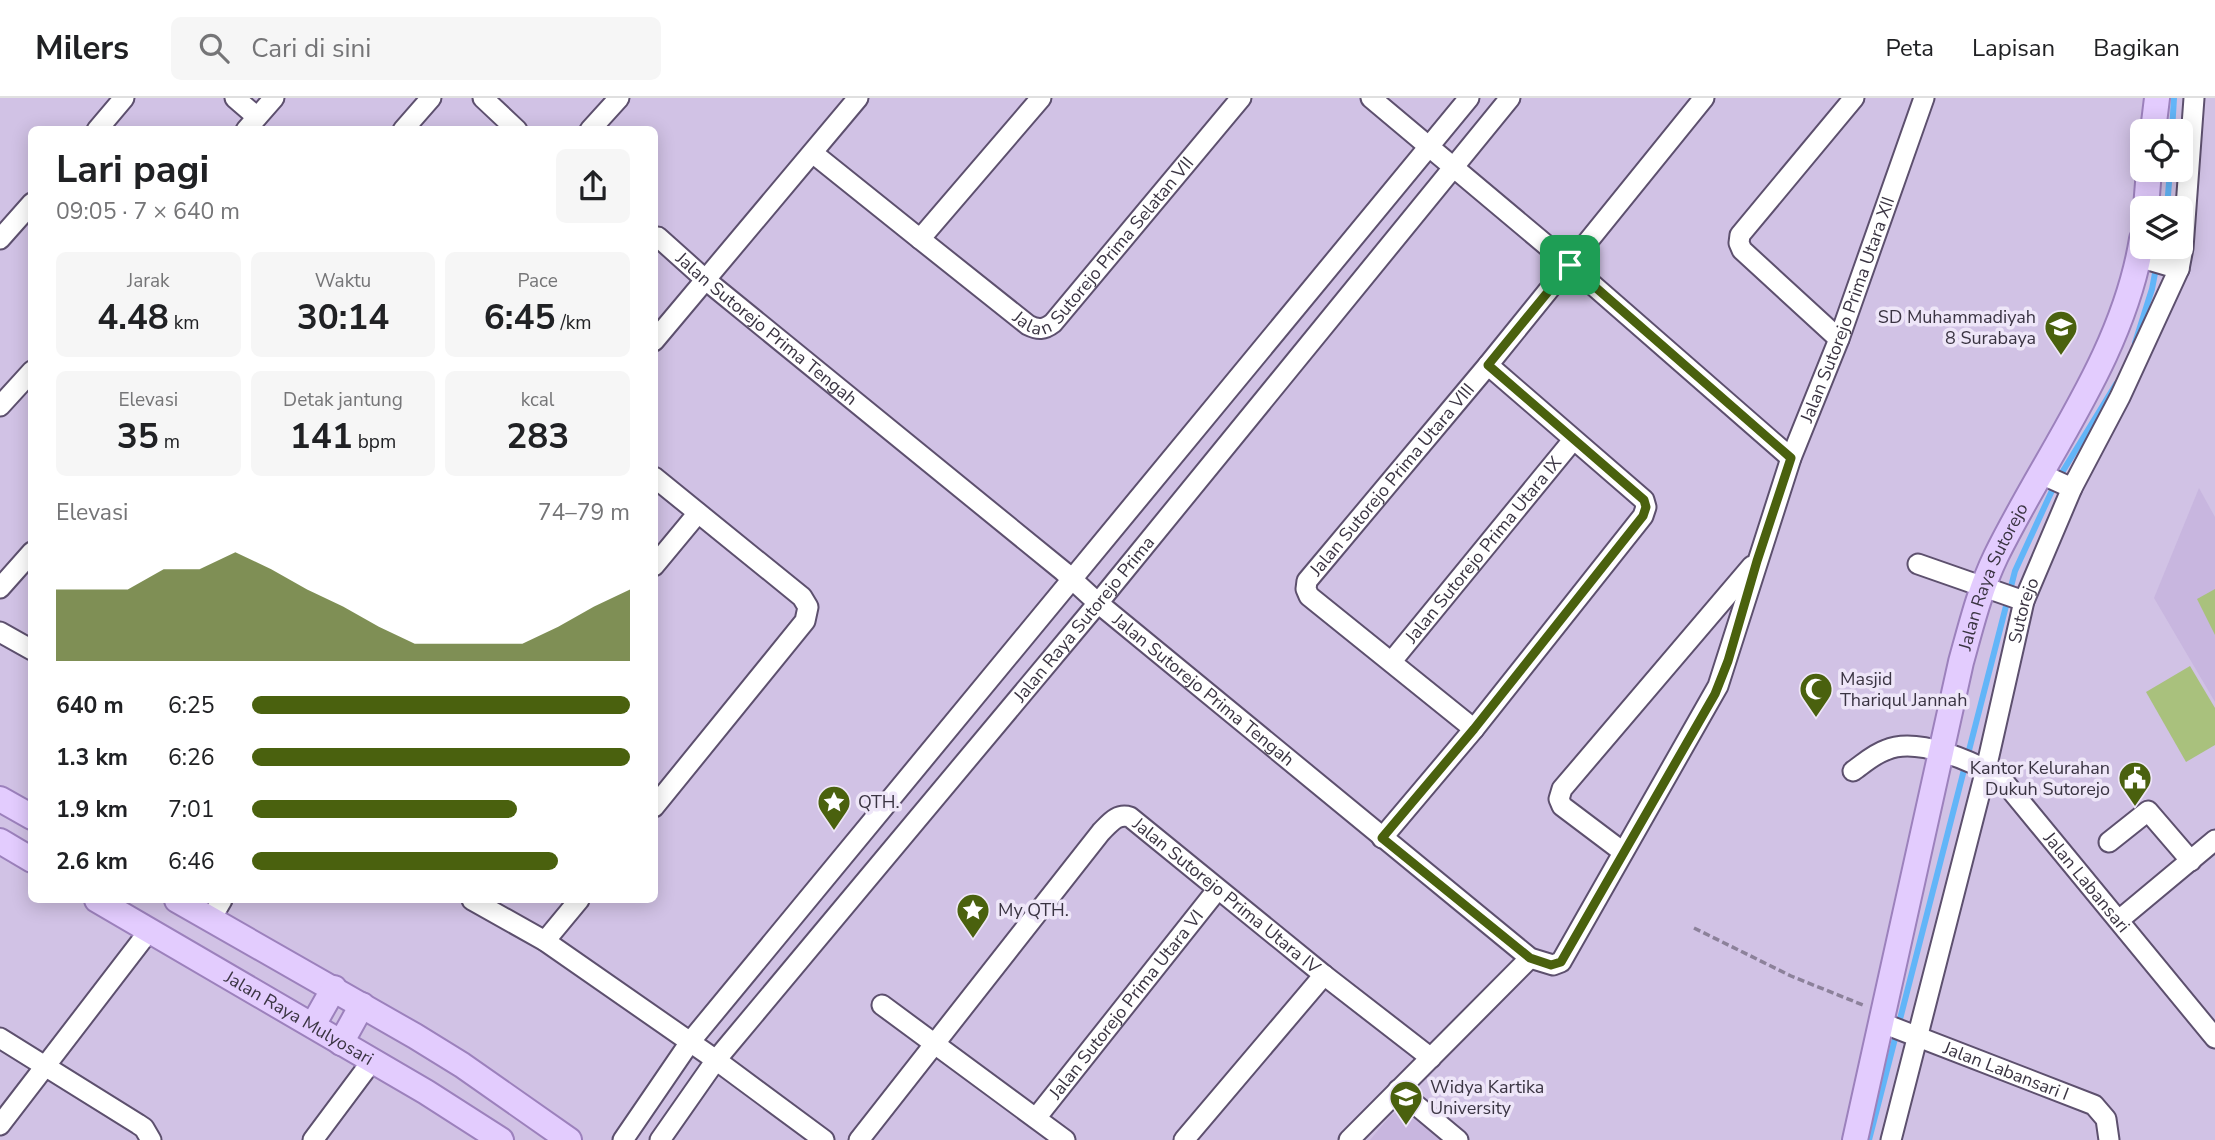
<!DOCTYPE html>
<html lang="id">
<meta charset="utf-8">
<style>
:root{--surface:#fff;--page:#f6f6f6;--text:#202124;--muted:#757577;--line:#e0e0e0;--accent:#4a610e}
body{margin:0;font-family:"Nunito Sans",sans-serif;background:var(--page);color:var(--text);height:100vh;display:flex;flex-direction:column;font-size:26px;white-space:nowrap}
*{box-sizing:border-box;margin:0}
p{font-size:23px;color:var(--muted)}
.icon{flex:none;width:38px;height:38px;fill:none;stroke:currentColor;stroke-width:2;stroke-linecap:round;stroke-linejoin:round}
.map{position:relative;flex:1;overflow:hidden}
.drawer{position:absolute;left:28px;top:28px;width:630px;height:777px;display:flex;flex-direction:column;background:var(--surface);border-radius:10px;box-shadow:0 4px 18px #0003}
.drawer>*{flex:none}
.buttons{position:absolute;left:2130px;top:21px;display:grid;gap:14px}
.buttons a{display:grid;place-items:center;width:63px;height:63px;border-radius:10px;background:var(--surface);box-shadow:0 4px 18px #0003;font-size:35px}
.pin{position:absolute;display:grid;place-items:center;width:60px;height:60px;color:#fff;margin:-30px;border-radius:14px;box-shadow:0 4px 10px #0006}
.round{display:grid;place-items:center;flex:none;width:74px;height:74px;border-radius:10px;background:var(--page)}
.overview{display:flex;align-items:center;justify-content:space-between;height:119px;padding:0 28px}
h1{font-size:38px;font-weight:700;line-height:52px}
.figures{display:grid;grid-template-columns:repeat(3,1fr);gap:10px;height:119px;padding:7px 28px}
.figures div{display:grid;align-content:center;border-radius:10px;background:var(--page);text-align:center}
.figures b{font-size:35px;font-weight:700}
.figures small{font-size:19px;font-weight:400}
.figures p{font-size:19px}
.chart{height:196px;padding:14px 28px}
.chart p{display:flex;justify-content:space-between}
.chart svg{width:100%;height:126px;margin-top:7px;fill:var(--accent);opacity:.7}
ul{padding:0 28px;list-style:none;font-size:23px}
li{display:grid;grid-template-columns:112px 84px 1fr;align-items:center;height:52px}
li i{height:18px;border-radius:9px;background:var(--accent)}
header{display:flex;align-items:center;gap:42px;box-sizing:border-box;height:98px;padding:0 35px;background:var(--surface);border-bottom:2px solid var(--line)}
header strong{font-size:33px}
nav{display:flex;gap:38px;margin-inline-start:auto;font-size:24px}
.search{width:490px;height:63px;background:var(--page);display:flex;align-items:center;gap:18px;box-sizing:border-box;padding:0 24px;border-radius:10px;color:var(--muted);font-size:26px}
.map>svg:first-child{display:block}
.built{fill:#c8b6df}
.green{fill:#a9c17d}
.lines{fill:none;stroke-linecap:round;stroke-linejoin:round}
.stream{stroke:#62b5f8;stroke-width:6}
.minor-casing{stroke:#5d506e;stroke-width:23}
.major-casing{stroke:#9c81bc;stroke-width:28}
.path{stroke:#8c819a;stroke-width:3.5;stroke-dasharray:7 3.5;stroke-linecap:butt}
.minor{stroke:#fff;stroke-width:19}
.major{stroke:#e3ccfe;stroke-width:24}
.route-casing{stroke:#fff;stroke-width:14}
.route{stroke:#4a610e;stroke-width:9}
.labels{text-anchor:middle;stroke-width:7;stroke-linejoin:round;paint-order:stroke}
.street-label{font-size:18px;fill:#3a3442;stroke:#eee6f8}
.poi-label{font-size:18px;fill:#3a3442;stroke:#eee6f8;text-anchor:start}
</style>
<header>
<strong>Milers</strong>
<div class="search"><svg class="icon" aria-label="search" viewBox="0 0 24 24"><circle cx="10" cy="10" r="6"/><path d="M15 15l6 6"/></svg>Cari di sini</div>
<nav><a>Peta</a><a>Lapisan</a><a>Bagikan</a></nav>
</header>
<div class="map">
<svg width="2215" height="1042" viewBox="0 0 2215 1042">
<rect width="100%" height="100%" fill="#d1c2e5"/>
<!-- built -->
<g class="built">
<polygon points="2199,390 2215,419 2215,604 2154,500"/>
<polygon points="1401,1012 1414,1016 1446,1042 1370,1042 1391,1017"/>
</g>
<!-- green -->
<g class="green">
<polygon points="2215,491 2215,537 2197,501"/>
<polygon points="2190,568 2215,610 2215,647 2186,664 2146,594"/>
</g>
<g class="lines">
<!-- stream -->
<g class="stream">
<polyline points="2172,33 2174,0"/>
<polyline points="2167,110 2170,72"/>
<polyline points="2135,245 2152,191 2160,149"/>
<polyline points="1869,1042 2015,473 2055,386 2116,286"/>
</g>
<defs>
<g id="minor">
<polyline points="235,0 257,19"/>
<polyline points="483,0 517,32"/>
<polyline points="1371,0 1570,167 1791,360"/>
<polyline points="97,32 124,0"/>
<polyline points="246,32 274,0"/>
<polyline points="403,32 431,0"/>
<polyline points="590,32 619,0"/>
<polyline points="814,56 920,141 1041,0"/>
<path id="s1" d="M658 139 707 183 1063 473 1098 505 1530 860 1553 867 1561 864 1718 588 1791 360 1839 241 1924 0"/>
<polyline points="0,141 32,105"/>
<path id="s2" d="M920 141 1028 227C1038 232 1044 232 1053 225L1241 0"/>
<polyline points="2138,159 2179,171"/>
<polyline points="1839,241 1742,152 1739,145 1740,137 1854,0"/>
<polyline points="654,243 858,0"/>
<polyline points="0,308 32,273"/>
<polyline points="2041,376 2072,390"/>
<polyline points="654,379 802,499 808,509 805,523 654,709"/>
<polyline points="1918,466 2024,503"/>
<polyline points="654,468 698,415"/>
<polyline points="0,490 32,454"/>
<polyline points="0,534 32,552"/>
<path id="s3" d="M1392 563 1573 342"/>
<path id="s4" d="M1474 631 1309 498 1306 491 1307 483 1488 267 1704 0"/>
<path id="s5" d="M1853 673C1863 666 1874 656 1886 652 1917 638 1974 664 2001 680L2215 940"/>
<polyline points="1382,740 1474,631 1643,418 1646,409 1644,402 1488,267"/>
<polyline points="2109,744 2148,713 2191,763"/>
<polyline points="1623,754 1562,708 1559,701 1562,691 1752,468"/>
<polyline points="472,802 545,843 716,962 824,1042"/>
<polyline points="211,821 222,802"/>
<polyline points="2119,822 2215,742"/>
<polyline points="545,843 579,802"/>
<polyline points="882,907 1065,1042"/>
<path id="s6" d="M1882 925 2094 1007 2106 1021 2109 1042"/>
<polyline points="0,940 138,1026 144,1030 151,1042"/>
<polyline points="1398,992 1458,1042"/>
<path id="s7" d="M1036 1020 1217 792"/>
<polyline points="0,1027 149,833"/>
<polyline points="313,1042 372,963"/>
<polyline points="623,1042 690,944 1469,0"/>
<path id="s8" d="M660 1042 716 962 1098 505 1510 0"/>
<path id="s9" d="M859 1042 1101 734C1110 725 1117 715 1130 719L1324 877 1431 960"/>
<polyline points="1184,1042 1324,877"/>
<polyline points="1349,1042 1530,860"/>
<path id="s10" d="M1891 1042 1986 671 2024 503 2072 390 2120 299 2179 171 2183 150 2194 0"/>
</g>
<g id="major">
<polyline points="2153,33 2157,0"/>
<polyline points="2146,110 2149,72"/>
<polyline points="0,701 32,719"/>
<polyline points="0,743 32,762"/>
<path id="s11" d="M97 802 426 994 501 1042"/>
<polyline points="177,802 415,938 462,967 569,1042"/>
<polyline points="313,927 334,890"/>
<polyline points="341,945 362,907"/>
<path id="s12" d="M1855 1042 1961 564C1971 528 1980 491 1996 458 2047 354 2123 258 2142 141"/>
</g>
</defs>
<!-- minor casing -->
<use href="#minor" class="minor-casing"/>
<!-- major casing -->
<use href="#major" class="major-casing"/>
<!-- path -->
<polyline class="path" points="1694,830 1791,878 1863,907"/>
<!-- minor -->
<use href="#minor" class="minor"/>
<!-- major -->
<use href="#major" class="major"/>
</g>
<g class="lines">
<defs>
<polygon id="route" points="1570,167 1791,360 1757,463 1728,563 1715,596 1561,864 1551,867 1530,860 1382,740 1474,631 1643,418 1646,409 1644,402 1488,267"/>
</defs>
<!-- route casing -->
<use href="#route" class="route-casing"/>
<!-- route -->
<use href="#route" class="route"/>
</g>
<!-- icons -->
<defs>
<symbol id="school-pin" viewBox="-11 -11 22 30"><path d="M0 17L-7.5 6A9.5 9.5 0 1 1 7.5 6Z" fill="#4a610e" stroke="#eee6f8"/><path d="M0-5L7-2L0 1L-7-2ZM-4 1L0 2.5L4 1V4Q0 6-4 4Z" fill="#fff"/></symbol>
<symbol id="mosque-pin" viewBox="-11 -11 22 30"><path d="M0 17L-7.5 6A9.5 9.5 0 1 1 7.5 6Z" fill="#4a610e" stroke="#eee6f8"/><path d="M3.5-4.9A6 6 0 1 0 3.5 4.9A5 5 0 1 1 3.5-4.9Z" fill="#fff"/></symbol>
<symbol id="civic-pin" viewBox="-11 -11 22 30"><path d="M0 17L-7.5 6A9.5 9.5 0 1 1 7.5 6Z" fill="#4a610e" stroke="#eee6f8"/><path d="M-.6-6.5H3V-4.5H.6V-3L4-1V1h2V6H-6V1h2V-1L-.6-3ZM-1.2 2.5V6h2.4V2.5Z" fill="#fff"/></symbol>
<symbol id="sight-pin" viewBox="-11 -11 22 30"><path d="M0 17L-7.5 6A9.5 9.5 0 1 1 7.5 6Z" fill="#4a610e" stroke="#eee6f8"/><path d="M0-6L1.8-2.2L6-1.7L2.9 1.2L3.7 5.4L0 3.3L-3.7 5.4L-2.9 1.2L-6-1.7L-1.8-2.2Z" fill="#fff"/></symbol>
<symbol id="university-pin" viewBox="-11 -11 22 30"><path d="M0 17L-7.5 6A9.5 9.5 0 1 1 7.5 6Z" fill="#4a610e" stroke="#eee6f8"/><path d="M0-5L7-2L0 1L-7-2ZM-4 1L0 2.5L4 1V4Q0 6-4 4Z" fill="#fff"/></symbol>
</defs>
<g fill-rule="evenodd">
<use href="#school-pin" x="2042" y="210" width="38" height="52"/>
<use href="#mosque-pin" x="1797" y="572" width="38" height="52"/>
<use href="#civic-pin" x="2116" y="661" width="38" height="52"/>
<use href="#sight-pin" x="815" y="685" width="38" height="52"/>
<use href="#sight-pin" x="954" y="793" width="38" height="52"/>
<use href="#university-pin" x="1387" y="980" width="38" height="52"/>
</g>
<g class="labels">
<!-- street labels -->
<g class="street-label">
<text dy="6" stroke="none"><textPath href="#s2" startOffset="250">Jalan Sutorejo Prima Selatan VII</textPath></text>
<text dy="6" stroke="none"><textPath href="#s1" startOffset="1880">Jalan Sutorejo Prima Utara XII</textPath></text>
<text dy="6" stroke="none"><textPath href="#s1" startOffset="142">Jalan Sutorejo Prima Tengah</textPath></text>
<text dy="6" stroke="none"><textPath href="#s4" startOffset="360">Jalan Sutorejo Prima Utara VIII</textPath></text>
<text dy="6" stroke="none"><textPath href="#s3" startOffset="144">Jalan Sutorejo Prima Utara IX</textPath></text>
<text dy="6" stroke="none"><textPath href="#s12" startOffset="581">Jalan Raya Sutorejo</textPath></text>
<text dy="6" stroke="none"><textPath href="#s10" startOffset="546">Sutorejo</textPath></text>
<text dy="6" stroke="none"><textPath href="#s8" startOffset="672">Jalan Raya Sutorejo Prima</textPath></text>
<text dy="6" stroke="none"><textPath href="#s1" startOffset="709">Jalan Sutorejo Prima Tengah</textPath></text>
<text dy="6" stroke="none"><textPath href="#s5" startOffset="296">Jalan Labansari</textPath></text>
<text dy="6" stroke="none"><textPath href="#s9" startOffset="551">Jalan Sutorejo Prima Utara IV</textPath></text>
<text dy="6" stroke="none"><textPath href="#s7" startOffset="145">Jalan Sutorejo Prima Utara VI</textPath></text>
<text dy="6" stroke="none"><textPath href="#s11" startOffset="234">Jalan Raya Mulyosari</textPath></text>
<text dy="6" stroke="none"><textPath href="#s6" startOffset="133">Jalan Labansari I</textPath></text>
</g>
<!-- poi labels -->
<g class="poi-label">
<text x="2036" y="225" text-anchor="end">SD Muhammadiyah<tspan x="2036" dy="21">8 Surabaya</tspan></text>
<text x="1840" y="587">Masjid<tspan x="1840" dy="21">Thariqul Jannah</tspan></text>
<text x="2110" y="676" text-anchor="end">Kantor Kelurahan<tspan x="2110" dy="21">Dukuh Sutorejo</tspan></text>
<text x="858" y="710">QTH.</text>
<text x="998" y="818">My QTH.</text>
<text x="1430" y="995">Widya Kartika<tspan x="1430" dy="21">University</tspan></text>
</g>
</g>
</svg>
<div class="buttons">
<a><svg class="icon" aria-label="locate" viewBox="0 0 24 24"><circle cx="12" cy="12" r="6"/><path d="M12 2v4M12 18v4M2 12h4M18 12h4"/></svg></a>
<a><svg class="icon" aria-label="layers" viewBox="0 0 24 24"><path d="M12 4l9 5-9 5-9-5zM3 14l9 5 9-5"/></svg></a>
</div>
<div class="pin" style="left:1570px;top:167px;background:#1e9e55"><svg class="icon" aria-label="arrive" viewBox="0 0 24 24"><path d="M6 21V4h12l-3 4 3 4H6"/></svg></div>
<section class="drawer">
<div class="overview"><div><h1>Lari pagi</h1><p>09:05 · 7 × 640 m</p></div><a class="round"><svg class="icon" aria-label="share" viewBox="0 0 24 24"><path d="M12 15V3M7 8l5-5 5 5M5 13v7h14v-7"/></svg></a></div>
<div class="figures">
<div><p>Jarak</p><b>4.48<small> km</small></b></div>
<div><p>Waktu</p><b>30:14</b></div>
<div><p>Pace</p><b>6:45<small> /km</small></b></div>
</div>
<div class="figures">
<div><p>Elevasi</p><b>35<small> m</small></b></div>
<div><p>Detak jantung</p><b>141<small> bpm</small></b></div>
<div><p>kcal</p><b>283</b></div>
</div>
<div class="chart"><p><span>Elevasi</span>74–79 m</p>
<svg viewBox="0 0 160 44" preserveAspectRatio="none"><path d="M0 44V19L10 19L20 19L30 12L40 12L50 6L60 12L70 19L80 25L90 32L100 38L110 38L120 38L130 38L140 32L150 25L160 19V44z"/></svg>
</div>
<ul>
<li><b>640 m</b>6:25<i style="width:100%"></i></li>
<li><b>1.3 km</b>6:26<i style="width:100%"></i></li>
<li><b>1.9 km</b>7:01<i style="width:70%"></i></li>
<li><b>2.6 km</b>6:46<i style="width:81%"></i></li>
</ul>
</section>
</div>
